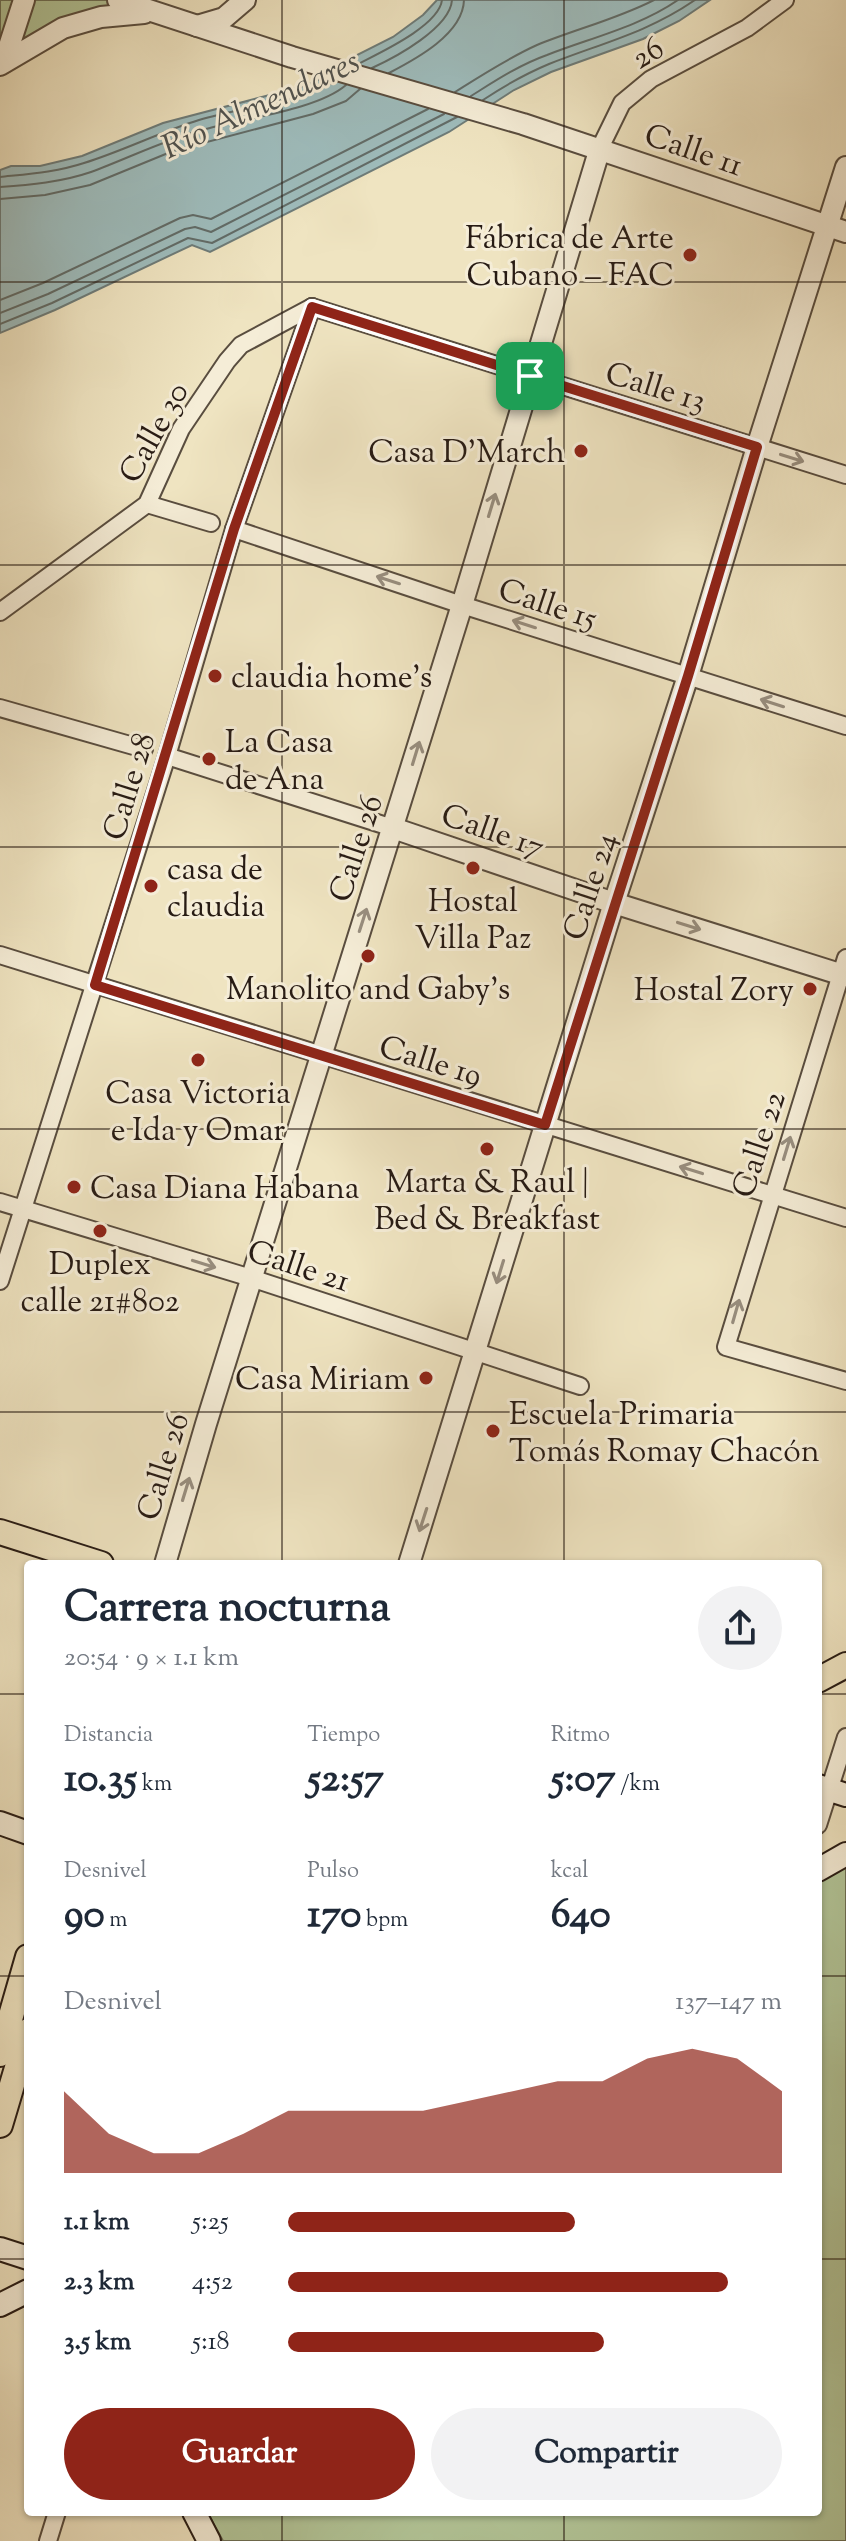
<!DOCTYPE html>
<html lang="es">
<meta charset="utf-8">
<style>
:root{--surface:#fff;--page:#f2f2f3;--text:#1f2937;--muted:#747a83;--accent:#8f2418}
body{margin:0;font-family:"Sorts Mill Goudy",serif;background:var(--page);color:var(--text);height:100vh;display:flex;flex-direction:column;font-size:30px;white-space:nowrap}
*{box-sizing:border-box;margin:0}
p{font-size:26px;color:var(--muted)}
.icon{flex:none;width:44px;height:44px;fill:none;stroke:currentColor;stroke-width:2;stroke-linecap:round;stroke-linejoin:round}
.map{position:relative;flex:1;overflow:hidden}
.panel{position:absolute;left:24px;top:1560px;width:798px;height:956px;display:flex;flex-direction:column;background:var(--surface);border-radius:8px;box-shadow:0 2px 6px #0004}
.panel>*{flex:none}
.pin{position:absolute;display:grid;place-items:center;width:68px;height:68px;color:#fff;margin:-34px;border-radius:16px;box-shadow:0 4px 12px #0006}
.round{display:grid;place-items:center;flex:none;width:84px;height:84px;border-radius:42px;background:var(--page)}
.headline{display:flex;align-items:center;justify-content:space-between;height:136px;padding:0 40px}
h1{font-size:44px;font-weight:700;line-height:60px}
.metrics{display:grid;grid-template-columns:repeat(3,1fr);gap:12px;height:136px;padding:8px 40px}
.metrics div{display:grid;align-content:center}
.metrics b{font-size:40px;font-weight:700}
.metrics small{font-size:22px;font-weight:400}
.metrics p{font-size:22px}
.chart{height:224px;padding:16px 40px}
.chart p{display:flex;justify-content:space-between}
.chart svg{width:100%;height:144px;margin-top:8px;fill:var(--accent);opacity:.7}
.primary-button{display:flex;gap:16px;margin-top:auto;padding:16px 40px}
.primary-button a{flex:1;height:92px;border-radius:48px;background:var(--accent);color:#fff;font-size:32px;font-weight:700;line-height:92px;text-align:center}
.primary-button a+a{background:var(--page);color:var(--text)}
ul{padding:0 40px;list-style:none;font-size:26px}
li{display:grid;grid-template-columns:128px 96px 1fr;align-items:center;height:60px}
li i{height:20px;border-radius:10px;background:var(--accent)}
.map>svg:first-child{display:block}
.green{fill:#b2c598;stroke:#6c7056;stroke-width:2}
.water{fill:#9ebcbc;stroke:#6e7c79;stroke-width:2}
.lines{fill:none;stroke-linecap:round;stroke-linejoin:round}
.shore{stroke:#626c68;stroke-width:2}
.minor-casing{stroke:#594d3f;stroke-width:20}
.tertiary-casing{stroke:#594d3f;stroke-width:24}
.secondary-casing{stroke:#271b14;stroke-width:26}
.primary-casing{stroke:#271b14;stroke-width:28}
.minor{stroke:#f5edd7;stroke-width:16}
.tertiary{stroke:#f5edd7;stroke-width:20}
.secondary{stroke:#f5edd7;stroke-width:22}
.primary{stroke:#efe4c1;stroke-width:24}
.oneway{stroke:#988e7f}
.route-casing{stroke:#fff;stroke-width:16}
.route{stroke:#8f2418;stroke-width:10}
.grid{fill:none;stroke:#271b14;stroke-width:2;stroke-opacity:0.55}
.poi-dot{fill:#8f2418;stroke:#f5edd7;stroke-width:3}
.labels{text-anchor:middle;stroke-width:6;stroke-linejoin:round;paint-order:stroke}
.street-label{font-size:32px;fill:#271b14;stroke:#f5edd7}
.poi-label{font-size:32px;fill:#271b14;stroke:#f5edd7;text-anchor:start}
.water-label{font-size:34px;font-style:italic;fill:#51534f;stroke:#f5edd7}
</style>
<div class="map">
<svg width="846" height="2541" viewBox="0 0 846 2541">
<rect width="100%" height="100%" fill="#efe4c1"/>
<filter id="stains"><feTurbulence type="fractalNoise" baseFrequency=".0025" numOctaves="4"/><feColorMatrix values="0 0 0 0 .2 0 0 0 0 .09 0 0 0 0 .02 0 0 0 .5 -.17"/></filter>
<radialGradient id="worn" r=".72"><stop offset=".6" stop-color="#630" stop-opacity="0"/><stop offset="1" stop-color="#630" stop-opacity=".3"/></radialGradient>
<!-- green -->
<g class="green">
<polygon points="0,0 118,0 101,17 0,65"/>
<polygon points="846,1864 846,2541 223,2541 207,2512 818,2512 818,1879"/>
</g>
<!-- water -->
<polygon class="water" points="437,0 710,0 679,21 643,39 551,72 514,90 449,132 210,252 192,245 55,310 0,333 0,170 11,166 40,166 82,156 163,123 304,86 330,75 349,59 393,37 423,15"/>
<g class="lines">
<!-- shore -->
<g class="shore">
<path d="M358 64C379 53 439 26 442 0"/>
<path d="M372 68C396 57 450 28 452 0"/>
<path d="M389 73C416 59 463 34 464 0"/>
<path d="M455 92C482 75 508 58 537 45 576 29 617 19 654 0"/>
<path d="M471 96C495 81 519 65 547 55 590 38 639 27 678 0"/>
<path d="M483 100C504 86 525 74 549 64 602 43 647 33 695 0"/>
<path d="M0 177C28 174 57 172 84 163 123 151 160 132 199 120 244 107 292 102 335 82"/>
<path d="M0 187C30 185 62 182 91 172 129 158 166 139 206 129 244 118 317 110 346 85"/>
<polyline points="0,199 45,195 90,185 173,151 313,114 346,101 360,89"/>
<polyline points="0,300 43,283 180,218 193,215 211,219 428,109"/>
<polyline points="0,313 48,294 185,229 195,227 211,232 444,114"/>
<polyline points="0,324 52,303 188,238 212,243 457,117"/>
</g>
<defs>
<g id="minor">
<polyline points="600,148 622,103 651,79 747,28 785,0"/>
<polyline points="312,307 846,475"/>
<polyline points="147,504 211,523"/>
<polyline points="234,529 462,605 846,726"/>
<polyline points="0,612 147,504 181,429 227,361 241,345 312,307"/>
<polyline points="0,708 144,749"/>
<polyline points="167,756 393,828"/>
<polyline points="0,955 846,1218"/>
<polyline points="846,958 726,1347 846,1381"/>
<polyline points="0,1202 251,1278 580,1386"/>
<polyline points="0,1281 167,756 234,529 312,307"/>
<polyline points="818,1825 846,1737"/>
<polyline points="48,2541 57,2512"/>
</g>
<g id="tertiary">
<polyline points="118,0 292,57 523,124 846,232"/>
<polyline points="197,26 224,18 245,0"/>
<polyline points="4,62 24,0"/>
<polyline points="0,65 63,28 101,17 144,13"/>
<polyline points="393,828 614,903 846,976"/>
<polyline points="165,1564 206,1424 462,605 600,148"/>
<polyline points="409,1564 614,903 688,676 757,447 846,167"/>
</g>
<g id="secondary">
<polyline points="818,1786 846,1795"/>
<polyline points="0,1823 28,1833"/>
<polyline points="818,1870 846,1854"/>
<polyline points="0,2249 28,2258"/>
<polyline points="0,2305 28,2291"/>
<polyline points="194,2512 209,2541"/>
</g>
<g id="primary">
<polyline points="0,1532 101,1564"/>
<polyline points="818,1680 846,1665"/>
<polyline points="0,2054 28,1957"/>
<polyline points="0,2125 28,2031"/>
</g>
</defs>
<!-- minor casing -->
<use href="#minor" class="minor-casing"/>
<!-- tertiary casing -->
<use href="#tertiary" class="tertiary-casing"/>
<!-- secondary casing -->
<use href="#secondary" class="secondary-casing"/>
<!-- primary casing -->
<use href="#primary" class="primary-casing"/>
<!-- minor -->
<use href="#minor" class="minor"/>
<!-- tertiary -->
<use href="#tertiary" class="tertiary"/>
<!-- secondary -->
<use href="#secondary" class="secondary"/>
<!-- primary -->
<use href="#primary" class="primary"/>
</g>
<!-- one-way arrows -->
<defs><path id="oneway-shaft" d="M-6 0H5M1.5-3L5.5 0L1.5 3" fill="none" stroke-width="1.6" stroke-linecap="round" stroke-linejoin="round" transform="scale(2)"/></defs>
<g class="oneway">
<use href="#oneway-shaft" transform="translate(792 458) rotate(17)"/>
<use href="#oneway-shaft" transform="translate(492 505) rotate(-73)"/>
<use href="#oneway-shaft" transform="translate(388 580) rotate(-162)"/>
<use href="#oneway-shaft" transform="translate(524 624) rotate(-162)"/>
<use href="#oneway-shaft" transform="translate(772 703) rotate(-162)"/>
<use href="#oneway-shaft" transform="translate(416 753) rotate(-73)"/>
<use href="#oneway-shaft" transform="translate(363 920) rotate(-72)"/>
<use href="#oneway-shaft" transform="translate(689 926) rotate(17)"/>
<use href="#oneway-shaft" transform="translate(787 1148) rotate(-73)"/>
<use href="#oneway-shaft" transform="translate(691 1170) rotate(-163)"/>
<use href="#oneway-shaft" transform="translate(204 1264) rotate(17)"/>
<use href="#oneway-shaft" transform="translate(500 1272) rotate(107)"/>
<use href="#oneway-shaft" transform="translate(736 1311) rotate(-74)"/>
<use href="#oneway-shaft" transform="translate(186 1489) rotate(-73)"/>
<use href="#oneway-shaft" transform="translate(423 1520) rotate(108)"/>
</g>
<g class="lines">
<defs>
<polygon id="route" points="312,307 757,447 688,676 545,1125 95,985 234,529"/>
</defs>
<!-- route casing -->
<use href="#route" class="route-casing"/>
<!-- route -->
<use href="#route" class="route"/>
</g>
<!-- grid -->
<path class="grid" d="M282 0V1564M564 0V1564M0 282H846M0 565H846M0 847H846M0 1129H846M0 1412H846M0 1694H28M818 1694H846M0 1976H28M818 1976H846M0 2259H28M818 2259H846M282 2512V2541M564 2512V2541"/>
<!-- markers -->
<g class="poi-dot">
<circle cx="690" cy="255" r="8"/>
<circle cx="581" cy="451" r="8"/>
<circle cx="215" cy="676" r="8"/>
<circle cx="209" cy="759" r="8"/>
<circle cx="473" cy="868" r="8"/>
<circle cx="151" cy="886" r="8"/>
<circle cx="368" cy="956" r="8"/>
<circle cx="810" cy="989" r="8"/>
<circle cx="198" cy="1060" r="8"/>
<circle cx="487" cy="1149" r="8"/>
<circle cx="74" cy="1187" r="8"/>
<circle cx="100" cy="1231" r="8"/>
<circle cx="426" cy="1378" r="8"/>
<circle cx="493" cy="1431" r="8"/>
</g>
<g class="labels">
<!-- street labels -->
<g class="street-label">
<text transform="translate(647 52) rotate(-31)" y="11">26</text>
<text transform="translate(694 149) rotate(19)" y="11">Calle 11</text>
<text transform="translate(656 386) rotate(17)" y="11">Calle 13</text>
<text transform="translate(153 432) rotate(-61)" y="11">Calle 30</text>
<text transform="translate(548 603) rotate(18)" y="11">Calle 15</text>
<text transform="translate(128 786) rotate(-73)" y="11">Calle 28</text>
<text transform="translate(493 830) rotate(19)" y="11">Calle 17</text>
<text transform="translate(355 848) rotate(-72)" y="11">Calle 26</text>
<text transform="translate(589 886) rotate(-72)" y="11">Calle 24</text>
<text transform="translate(431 1060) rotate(17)" y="11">Calle 19</text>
<text transform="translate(758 1144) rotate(-72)" y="11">Calle 22</text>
<text transform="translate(299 1265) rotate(18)" y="11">Calle 21</text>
<text transform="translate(162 1466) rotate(-73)" y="11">Calle 26</text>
</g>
<!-- poi labels -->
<g class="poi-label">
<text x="674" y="248" text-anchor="end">Fábrica de Arte<tspan x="674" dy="37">Cubano – FAC</tspan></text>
<text x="565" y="462" text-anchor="end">Casa D'March</text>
<text x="231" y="687">claudia home’s</text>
<text x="225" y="752">La Casa<tspan x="225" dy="37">de Ana</tspan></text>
<text x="167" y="879">casa de<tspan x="167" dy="37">claudia</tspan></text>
<text x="473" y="911" text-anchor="middle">Hostal<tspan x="473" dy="37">Villa Paz</tspan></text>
<text x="368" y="999" text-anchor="middle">Manolito and Gaby's</text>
<text x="794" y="1000" text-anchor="end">Hostal Zory</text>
<text x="198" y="1103" text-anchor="middle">Casa Victoria<tspan x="198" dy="37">e Ida y Omar</tspan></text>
<text x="487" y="1192" text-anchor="middle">Marta &amp; Raul |<tspan x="487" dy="37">Bed &amp; Breakfast</tspan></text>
<text x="90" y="1198">Casa Diana Habana</text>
<text x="100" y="1274" text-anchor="middle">Duplex<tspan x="100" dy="37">calle 21#802</tspan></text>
<text x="410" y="1389" text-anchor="end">Casa Miriam</text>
<text x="509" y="1424">Escuela Primaria<tspan x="509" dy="37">Tomás Romay Chacón</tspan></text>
</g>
<!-- water labels -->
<g class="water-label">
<text transform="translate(260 103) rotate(-25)" y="12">Río Almendares</text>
</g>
</g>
<rect width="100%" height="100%" filter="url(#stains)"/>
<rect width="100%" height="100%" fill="url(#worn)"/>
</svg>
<div class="pin" style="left:530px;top:376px;background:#1e9e55"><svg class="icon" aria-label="arrive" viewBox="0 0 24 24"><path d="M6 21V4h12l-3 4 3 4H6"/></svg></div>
<section class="panel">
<div class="headline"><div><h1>Carrera nocturna</h1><p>20:54 · 9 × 1.1 km</p></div><a class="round"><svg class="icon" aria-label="share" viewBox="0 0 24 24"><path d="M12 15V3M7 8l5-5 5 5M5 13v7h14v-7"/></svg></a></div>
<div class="metrics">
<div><p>Distancia</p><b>10.35<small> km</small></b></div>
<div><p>Tiempo</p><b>52:57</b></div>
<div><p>Ritmo</p><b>5:07<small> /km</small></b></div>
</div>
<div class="metrics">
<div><p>Desnivel</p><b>90<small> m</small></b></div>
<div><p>Pulso</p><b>170<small> bpm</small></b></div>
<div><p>kcal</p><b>640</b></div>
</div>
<div class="chart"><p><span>Desnivel</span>137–147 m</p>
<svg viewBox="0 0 160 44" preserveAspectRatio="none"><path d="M0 44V19L10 32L20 38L30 38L40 32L50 25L60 25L70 25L80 25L90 22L100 19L110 16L120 16L130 9L140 6L150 9L160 19V44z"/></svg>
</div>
<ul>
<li><b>1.1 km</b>5:25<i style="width:58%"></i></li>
<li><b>2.3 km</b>4:52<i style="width:89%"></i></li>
<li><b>3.5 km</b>5:18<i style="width:64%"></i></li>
</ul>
<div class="primary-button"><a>Guardar</a><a>Compartir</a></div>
</section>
</div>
